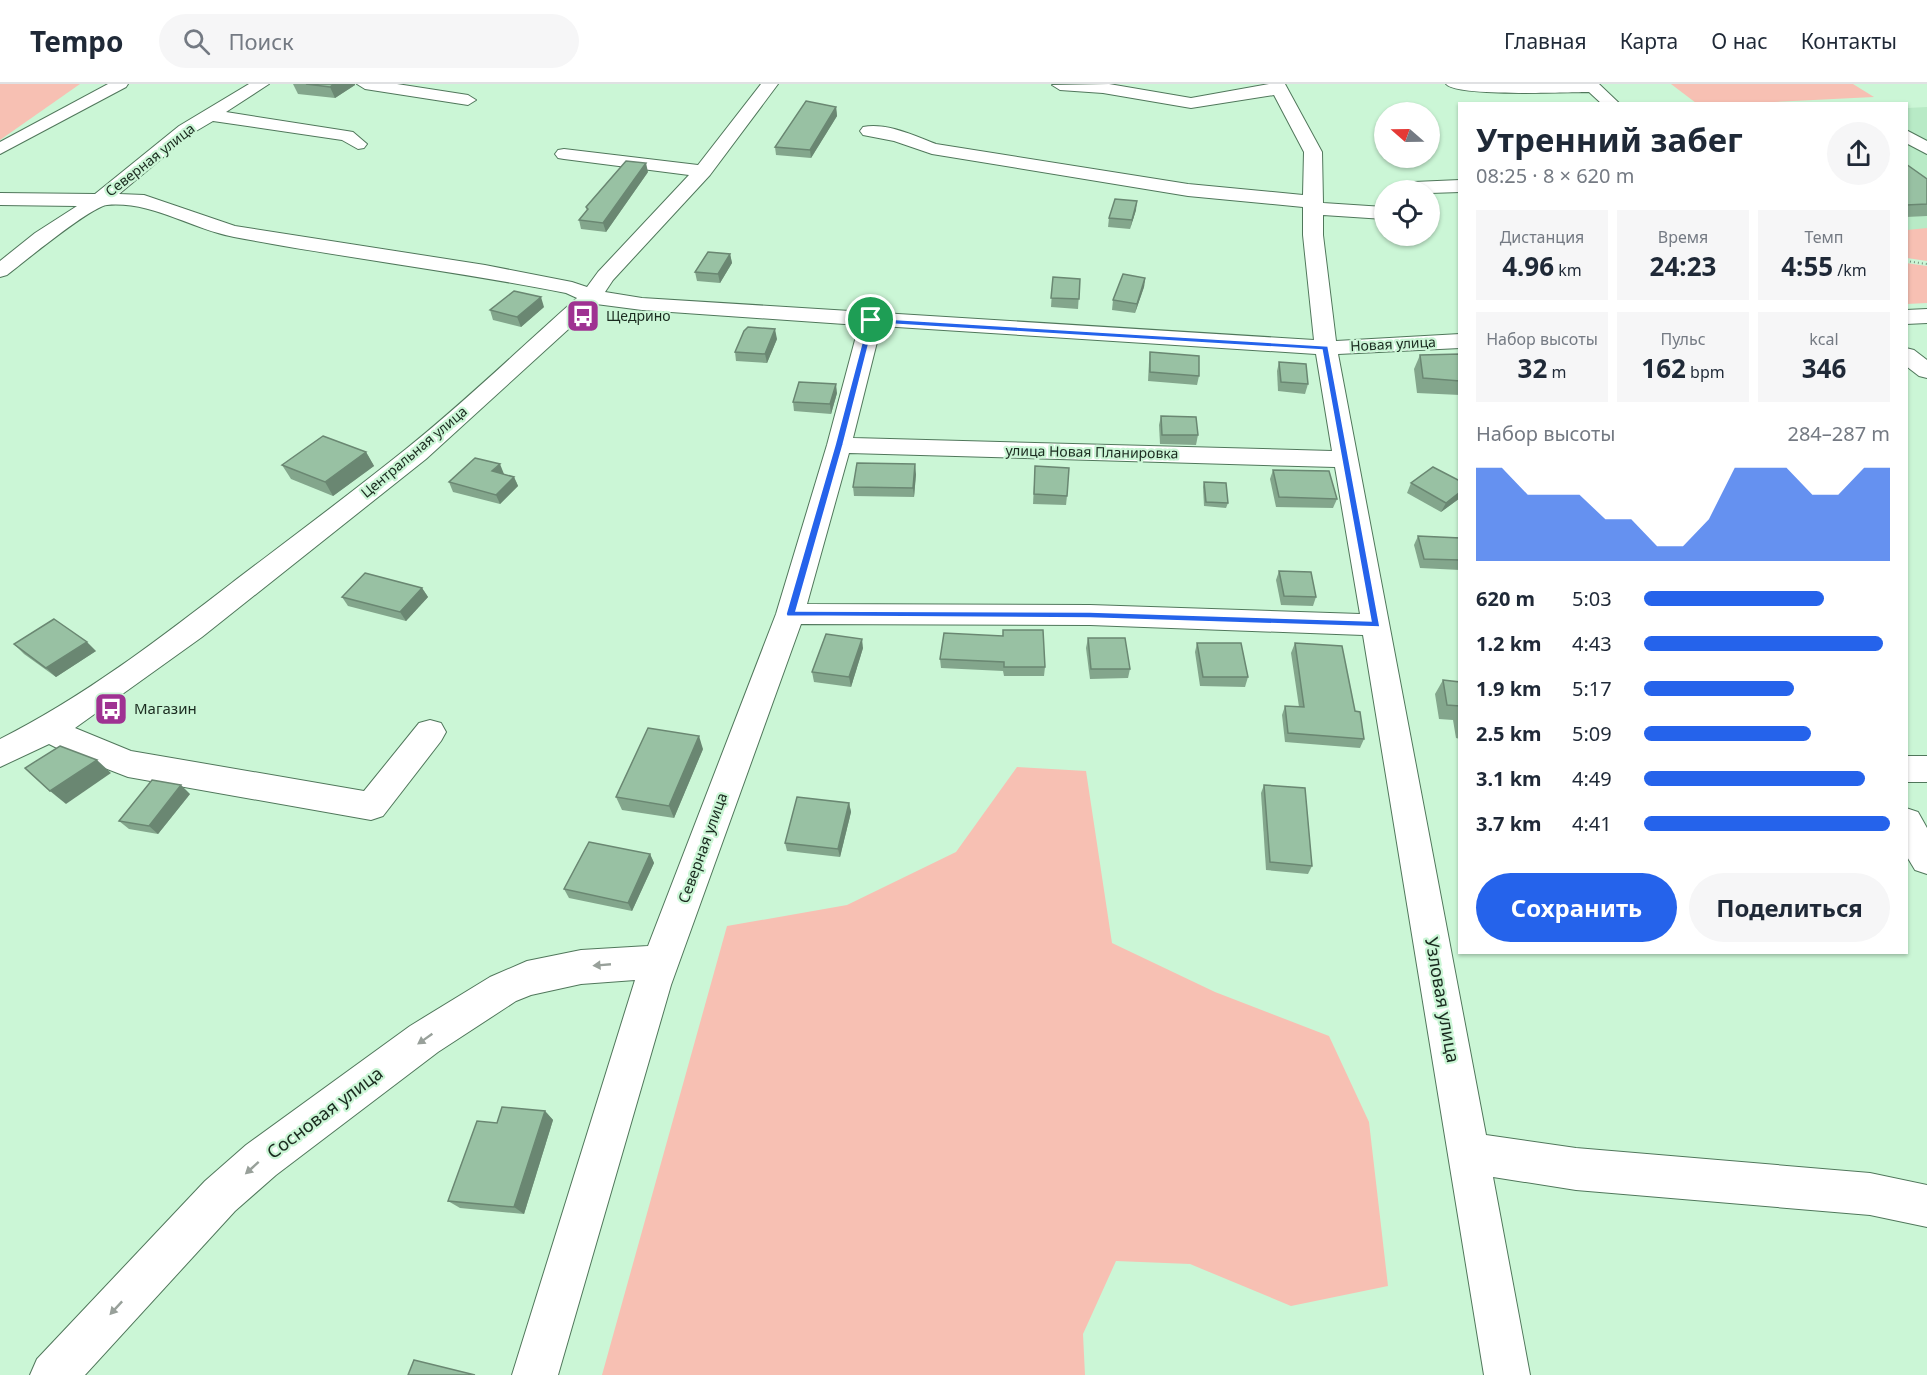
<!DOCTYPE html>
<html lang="ru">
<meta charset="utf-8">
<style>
:root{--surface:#fff;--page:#f6f6f7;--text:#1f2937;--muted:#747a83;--line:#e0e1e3;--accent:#2563eb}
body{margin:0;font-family:"Noto Sans",sans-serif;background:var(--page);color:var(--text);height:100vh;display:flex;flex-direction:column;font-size:22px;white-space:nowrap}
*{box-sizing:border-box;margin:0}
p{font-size:20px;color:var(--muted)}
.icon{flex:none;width:33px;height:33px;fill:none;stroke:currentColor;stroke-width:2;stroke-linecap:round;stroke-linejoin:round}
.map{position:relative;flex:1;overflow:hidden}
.details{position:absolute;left:1458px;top:18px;width:450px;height:852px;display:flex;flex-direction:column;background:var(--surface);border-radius:0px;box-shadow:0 2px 4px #0004}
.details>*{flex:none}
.needle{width:39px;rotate:290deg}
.fabs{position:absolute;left:1374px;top:18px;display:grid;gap:12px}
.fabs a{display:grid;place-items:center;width:66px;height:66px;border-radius:50%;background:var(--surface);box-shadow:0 2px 4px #0004;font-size:30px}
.pin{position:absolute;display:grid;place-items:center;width:51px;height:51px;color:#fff;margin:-26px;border:3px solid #fff;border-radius:50%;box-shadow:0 2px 6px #0007}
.round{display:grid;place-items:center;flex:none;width:63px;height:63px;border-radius:32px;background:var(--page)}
.head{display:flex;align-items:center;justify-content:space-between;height:102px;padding:0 18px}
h1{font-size:33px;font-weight:700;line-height:45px}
.metrics{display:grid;grid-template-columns:repeat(3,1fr);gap:9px;height:102px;padding:6px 18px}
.metrics div{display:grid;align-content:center;border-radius:0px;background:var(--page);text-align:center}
.metrics b{font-size:26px;font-weight:700}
.metrics small{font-size:16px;font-weight:400}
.metrics p{font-size:16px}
.chart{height:168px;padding:12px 18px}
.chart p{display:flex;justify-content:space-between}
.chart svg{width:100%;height:108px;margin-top:6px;fill:var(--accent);opacity:.7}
.cta{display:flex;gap:12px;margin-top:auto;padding:12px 18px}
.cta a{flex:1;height:69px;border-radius:36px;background:var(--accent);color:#fff;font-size:24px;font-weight:700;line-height:69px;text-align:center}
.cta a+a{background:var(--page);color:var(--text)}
ul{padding:0 18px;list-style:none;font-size:20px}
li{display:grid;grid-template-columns:96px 72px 1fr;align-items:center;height:45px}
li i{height:15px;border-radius:8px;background:var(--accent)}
header{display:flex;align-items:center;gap:36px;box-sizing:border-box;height:84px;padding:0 30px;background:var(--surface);border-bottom:2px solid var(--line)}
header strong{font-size:28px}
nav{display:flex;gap:33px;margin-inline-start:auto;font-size:21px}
.search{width:420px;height:54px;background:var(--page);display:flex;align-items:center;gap:15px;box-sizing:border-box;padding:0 21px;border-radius:33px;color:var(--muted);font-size:22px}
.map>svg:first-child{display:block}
.built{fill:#b8eac6}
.green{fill:#f7c0b3}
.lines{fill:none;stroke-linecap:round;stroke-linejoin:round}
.minor-casing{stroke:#50775b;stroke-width:2}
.path{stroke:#75947e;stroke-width:2;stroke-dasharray:1 3;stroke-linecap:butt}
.minor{fill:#fff;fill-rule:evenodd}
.wall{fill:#83a68c}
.shaded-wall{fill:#6a8772}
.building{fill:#98c1a3;stroke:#6a8772;stroke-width:1.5}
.oneway{fill:#98a09a}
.route{fill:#2563eb;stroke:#fff;stroke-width:1.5;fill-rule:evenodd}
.labels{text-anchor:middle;stroke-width:4.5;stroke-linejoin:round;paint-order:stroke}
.far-street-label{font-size:14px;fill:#1a2b1f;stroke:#cbf6d6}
.far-poi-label{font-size:14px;fill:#1a2b1f;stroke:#cbf6d6;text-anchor:start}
.poi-label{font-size:15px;fill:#1a2b1f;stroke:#cbf6d6;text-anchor:start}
.street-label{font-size:15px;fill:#1a2b1f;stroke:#cbf6d6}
.near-street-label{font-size:18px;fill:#1a2b1f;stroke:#cbf6d6}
</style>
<header>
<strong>Tempo</strong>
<div class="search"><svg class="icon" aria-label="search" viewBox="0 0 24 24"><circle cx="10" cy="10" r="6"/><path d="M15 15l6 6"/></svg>Поиск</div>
<nav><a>Главная</a><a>Карта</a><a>О нас</a><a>Контакты</a></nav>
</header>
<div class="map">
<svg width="1927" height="1291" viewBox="0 0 1927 1291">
<rect width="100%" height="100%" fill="#cbf6d6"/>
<!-- built -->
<polygon class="built" points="1927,23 1927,150 1907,152 1907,24"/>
<!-- green -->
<g class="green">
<polygon points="0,0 80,0 0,56"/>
<polygon points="1671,0 1853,0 1874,13 1753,19 1696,19"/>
<polygon points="1927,144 1927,177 1907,174 1907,146"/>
<polygon points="1906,179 1927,182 1927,219 1907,220"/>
<polygon points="1017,683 1086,687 1112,859 1215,908 1329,952 1369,1038 1388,1202 1291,1222 1190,1180 1116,1177 1083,1250 1085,1291 602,1291 727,842 847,821 956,768"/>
</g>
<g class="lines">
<defs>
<g id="minor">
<polygon points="108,0 128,0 126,3 0,70 0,58"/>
<path d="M249 0H269L226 28 347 47 353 48 367 60 364 64 358 65 342 56 213 37 191 50 119 110 144 111 235 142 485 181 572 198 587 203 598 188 689 91 564 75 558 74 555 70 558 66 564 65 698 81 761 0H778L710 91 613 196 605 208 642 214 1314 256 1303 151V123L1188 112 932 70 894 57 863 51 860 47 863 43C886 38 915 52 936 60L1188 100 1303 111 1304 68 1274 11 1191 24 1103 9 1060 6 1052 1 1109 0 1191 14 1269 0H1285L1322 68 1323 119 1384 123V135L1323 131V151L1336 257 1460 250V264L1338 270 1486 1051 1576 1064 1870 1089 1927 1101V1143L1870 1131 1576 1106 1493 1093 1530 1291H1484L1363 551 1090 541 801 540 671 901 558 1291H512L635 896 581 900 531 911 516 917 438 968 276 1091 235 1127 85 1291H30L37 1275 205 1097 246 1061 410 942 490 893 527 877 581 866 648 862 776 530 827 361 859 241 642 226 596 220 426 375 202 553 75 644 131 667 364 707 419 639 430 636 441 639 446 648 441 657 383 732 371 736 128 693 71 671 49 660 0 683V655C84 613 159 555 233 498 291 454 350 410 406 365 465 318 520 264 577 214L566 209C456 187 344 174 234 153 191 145 152 117 107 121 90 123 24 178 7 191L0 193V177L35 149 77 122 0 121V109L95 110 179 42ZM881 242 1316 270 1332 367 853 354ZM849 369 1335 383 1360 530 1090 521 807 520Z"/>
<polygon points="357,0 397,0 468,11 476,16 468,21 365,5"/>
<path d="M1446 0H1599L1620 20H1602L1589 8C1567 8 1456 13 1446 0Z"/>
<polygon points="1906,46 1927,57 1927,70 1906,59"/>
<polygon points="1460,96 1460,108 1430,109 1430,106 1405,106 1407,100 1414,98"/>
<polygon points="1927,225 1927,239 1906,240 1906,226"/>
<polygon points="1906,264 1914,266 1927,276 1927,294 1919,292 1906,282"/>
<rect x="1906" y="672" width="21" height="26"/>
<polygon points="1906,724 1918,728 1927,744 1927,790 1915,786 1906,771"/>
</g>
</defs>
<!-- minor casing -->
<use href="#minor" class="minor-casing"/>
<!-- path -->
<polyline class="path" points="1906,177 1927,180"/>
<!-- minor -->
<use href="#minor" class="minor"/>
</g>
<!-- wall -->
<g class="wall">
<polygon points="293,0 355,0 355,1 335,14 298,10"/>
<polygon points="836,23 837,32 811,74 776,71 775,63"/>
<polygon points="1906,80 1927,95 1927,132 1906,133"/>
<polygon points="648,88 606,148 581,145 579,136 587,127 586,123"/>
<polygon points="1136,126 1130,145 1108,143 1109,134"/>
<polygon points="730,170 732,179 720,199 697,197 695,188"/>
<polygon points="1053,193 1080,195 1078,225 1051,223"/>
<polygon points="1145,194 1144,203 1135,229 1112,226 1113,216"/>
<polygon points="544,223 521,243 493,236 490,226"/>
<polygon points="777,255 767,279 736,277 735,268"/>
<polygon points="1150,268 1199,292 1197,301 1148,297 1149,278"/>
<polygon points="1460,270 1460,311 1417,309 1414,285 1420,271"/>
<polygon points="1279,278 1308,300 1305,310 1278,307 1277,287"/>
<polygon points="837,309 831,330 794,327 793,318"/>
<polygon points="1161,332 1198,351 1196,361 1160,360 1159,341"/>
<polygon points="366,368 374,382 333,412 291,395 282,381"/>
<polygon points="1035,382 1067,412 1066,421 1033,420"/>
<polygon points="1273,386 1337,415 1333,424 1276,423 1270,395"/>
<polygon points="503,390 514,393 518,402 500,420 453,408 449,398"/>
<polygon points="916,390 914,413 854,412 853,403"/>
<polygon points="1460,397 1460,414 1441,428 1407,409 1411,399"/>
<polygon points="1204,398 1228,419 1226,424 1204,422 1203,403"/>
<polygon points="1418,452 1460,454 1460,486 1420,484 1414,461"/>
<polygon points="1279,487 1316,513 1313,522 1281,521 1276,496"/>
<polygon points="422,504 428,513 406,537 348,522 342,513"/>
<polygon points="944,549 1045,583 1044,592 1004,592 1003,587 941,584 940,575"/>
<polygon points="1088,554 1130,585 1128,594 1090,595 1086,564"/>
<polygon points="1197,559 1248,593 1245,603 1200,602 1195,568"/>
<polygon points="1295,559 1355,627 1364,655 1360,664 1285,658 1282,631 1285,622 1299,623 1291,569"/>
<polygon points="14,560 96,567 56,593 24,570"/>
<polygon points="863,564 851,603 814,598 812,588"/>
<polygon points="1443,596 1460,598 1460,655 1456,654 1453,636 1439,635 1435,610"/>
<polygon points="703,665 674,734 622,726 616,713"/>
<polygon points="1264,701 1312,782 1308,790 1266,786 1261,709"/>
<polygon points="190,710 158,750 129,745 119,737"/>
<polygon points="849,719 851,728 840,773 787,767 785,759"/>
<polygon points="650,770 654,779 632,827 569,814 564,805"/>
<polygon points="545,1027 553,1036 524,1130 460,1124 448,1117 497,1039"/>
</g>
<!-- shaded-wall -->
<g class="shaded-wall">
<polygon points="334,0 355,0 355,1 335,14 330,3"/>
<polygon points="836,23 837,32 811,74 810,66"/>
<polygon points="646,79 648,88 606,148 603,139"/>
<polygon points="1137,117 1136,126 1130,145 1132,136"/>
<polygon points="730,170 732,179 720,199 718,190"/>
<polygon points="1145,194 1144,203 1135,229 1137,220"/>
<polygon points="541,213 544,223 521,243 517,233"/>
<polygon points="775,245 777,255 767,279 765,270"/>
<polygon points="836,300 837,309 831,330 830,320"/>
<polygon points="366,368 374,382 333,412 325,398"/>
<polygon points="500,380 504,390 497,397 492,387"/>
<polygon points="915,380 916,390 914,413 913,404"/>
<polygon points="514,393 518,402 500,420 496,411"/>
<polygon points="1460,408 1460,414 1441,428 1446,419"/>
<polygon points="422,504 428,513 406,537 400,528"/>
<polygon points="862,555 863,564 851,603 849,593"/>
<polygon points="87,558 96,567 56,593 46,584"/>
<polygon points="699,652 703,665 674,734 669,722"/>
<polygon points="97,676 111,689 66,720 50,707"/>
<polygon points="181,701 190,710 158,750 149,742"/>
<polygon points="849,719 851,728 840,773 838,765"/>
<polygon points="650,770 654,779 632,827 628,819"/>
<polygon points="545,1027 553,1036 524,1130 514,1123"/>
</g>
<!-- building -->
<g class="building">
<polygon points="306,0 334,0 330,3"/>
<polygon points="806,17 836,23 810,66 775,63"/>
<polygon points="626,77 646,79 603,139 579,136 588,125 586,123"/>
<polygon points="1906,80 1927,95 1927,120 1906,121"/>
<polygon points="1115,115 1137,117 1132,136 1109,134"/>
<polygon points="708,168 730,170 718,190 695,188"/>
<polygon points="1123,190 1145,194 1137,220 1113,216"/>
<polygon points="1053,193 1080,195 1079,215 1051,214"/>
<polygon points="514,207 541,213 517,233 490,226"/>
<polygon points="748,243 775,245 765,270 735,268 744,247"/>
<polygon points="1150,268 1199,272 1199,292 1150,288"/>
<polygon points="1460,270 1460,297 1423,294 1420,271"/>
<polygon points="1279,278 1306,280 1308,300 1281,298"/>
<polygon points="799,298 836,300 830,320 793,318"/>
<polygon points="1161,332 1196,333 1198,351 1162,351"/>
<polygon points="323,352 366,368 325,398 282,381"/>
<polygon points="475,374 500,380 492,387 514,393 496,411 449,398"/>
<polygon points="857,379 915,380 913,404 853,403"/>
<polygon points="1035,382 1069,384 1067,412 1034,410"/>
<polygon points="1433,383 1460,397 1460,408 1446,419 1411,399"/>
<polygon points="1273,386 1329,387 1337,415 1279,413"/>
<polygon points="1204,398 1226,399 1228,419 1206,418"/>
<polygon points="1418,452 1460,454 1460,476 1424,475"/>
<polygon points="1279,487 1311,488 1316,513 1284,512"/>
<polygon points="365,489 422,504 400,528 342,513"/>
<polygon points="54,535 87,558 46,584 14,560"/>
<polygon points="1003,546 1043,546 1045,583 1004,583 1004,578 940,575 944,549 1003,552"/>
<polygon points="826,550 862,555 849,593 812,588"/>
<polygon points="1088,554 1125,554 1130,585 1091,585"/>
<polygon points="1197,559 1241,559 1248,593 1203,593"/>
<polygon points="1295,559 1342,562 1355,627 1360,628 1364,655 1288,649 1285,622 1304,623"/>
<polygon points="1443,596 1460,598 1460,622 1447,621"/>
<polygon points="648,644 699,652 669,722 616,713"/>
<polygon points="60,662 97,676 50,707 25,684"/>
<polygon points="152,696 181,701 149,742 119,737"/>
<polygon points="1264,701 1305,704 1312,782 1270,778"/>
<polygon points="797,713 849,719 838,765 785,759"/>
<polygon points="589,758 650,770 628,819 564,805"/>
<polygon points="502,1023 545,1027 514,1123 448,1117 477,1037 497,1039"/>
<polygon points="414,1276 475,1291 408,1291"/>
</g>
<!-- one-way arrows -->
<defs><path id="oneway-solid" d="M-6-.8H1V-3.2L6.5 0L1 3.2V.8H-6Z" transform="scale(1.5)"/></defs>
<g class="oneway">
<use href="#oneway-solid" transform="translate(602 881) rotate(175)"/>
<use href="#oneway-solid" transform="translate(425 955) rotate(145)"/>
<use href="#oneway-solid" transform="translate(252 1084) rotate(138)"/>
<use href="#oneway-solid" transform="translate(116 1224) rotate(133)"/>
</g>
<!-- route -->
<path class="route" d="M871 234 1328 262 1380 543 1090 534 787 532 786 530 835 361 868 236ZM874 239 1322 266 1371 537 1090 528 796 527 843 361Z"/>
<!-- icons -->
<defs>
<symbol id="bus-square" viewBox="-11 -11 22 22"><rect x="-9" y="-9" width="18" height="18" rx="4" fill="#9f3292" stroke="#cbf6d6"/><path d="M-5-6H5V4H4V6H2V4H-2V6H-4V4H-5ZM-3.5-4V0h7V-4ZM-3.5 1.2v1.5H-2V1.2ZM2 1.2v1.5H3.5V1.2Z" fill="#fff"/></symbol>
</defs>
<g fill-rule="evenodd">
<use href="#bus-square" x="564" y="213" width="38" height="38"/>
<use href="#bus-square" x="92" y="606" width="38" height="38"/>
</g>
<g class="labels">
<!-- far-street labels -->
<g class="far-street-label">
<text transform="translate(150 76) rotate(-38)" y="5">Северная улица</text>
<text transform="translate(1393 260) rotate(-3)" y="5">Новая улица</text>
<text transform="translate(414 368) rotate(-40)" y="5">Центральная улица</text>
<text transform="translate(1092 368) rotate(1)" y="5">улица Новая Планировка</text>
</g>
<!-- far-poi labels -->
<g class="far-poi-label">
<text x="606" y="237">Щедрино</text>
</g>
<!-- poi labels -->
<g class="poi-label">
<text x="134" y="630">Магазин</text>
</g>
<!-- street labels -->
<g class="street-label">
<text transform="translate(703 764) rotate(-70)" y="5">Северная улица</text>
</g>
<!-- near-street labels -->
<g class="near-street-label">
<text transform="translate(1442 916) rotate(80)" y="6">Узловая улица</text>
<text transform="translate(325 1029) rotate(-37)" y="6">Сосновая улица</text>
</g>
</g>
</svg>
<div class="fabs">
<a><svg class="needle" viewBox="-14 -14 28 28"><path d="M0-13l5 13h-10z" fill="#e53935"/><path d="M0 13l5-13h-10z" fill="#747a83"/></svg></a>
<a><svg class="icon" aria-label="locate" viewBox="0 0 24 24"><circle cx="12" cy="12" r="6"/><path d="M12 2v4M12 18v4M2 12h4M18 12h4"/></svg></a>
</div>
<div class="pin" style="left:871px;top:236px;background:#1e9e55"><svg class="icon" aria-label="arrive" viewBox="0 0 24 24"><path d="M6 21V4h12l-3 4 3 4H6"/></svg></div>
<section class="details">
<div class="head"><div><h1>Утренний забег</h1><p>08:25 · 8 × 620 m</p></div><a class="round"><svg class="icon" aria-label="share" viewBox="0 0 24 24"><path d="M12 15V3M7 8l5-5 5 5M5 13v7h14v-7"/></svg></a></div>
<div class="metrics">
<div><p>Дистанция</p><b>4.96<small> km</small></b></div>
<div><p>Время</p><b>24:23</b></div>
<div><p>Темп</p><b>4:55<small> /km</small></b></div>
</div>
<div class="metrics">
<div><p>Набор высоты</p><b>32<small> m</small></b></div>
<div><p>Пульс</p><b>162<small> bpm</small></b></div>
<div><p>kcal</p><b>346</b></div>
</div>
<div class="chart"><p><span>Набор высоты</span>284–287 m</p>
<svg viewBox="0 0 160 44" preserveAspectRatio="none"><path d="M0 44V6L10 6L20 17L30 17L40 17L50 27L60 27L70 38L80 38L90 27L100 6L110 6L120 6L130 17L140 17L150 6L160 6V44z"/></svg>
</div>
<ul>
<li><b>620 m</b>5:03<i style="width:73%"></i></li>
<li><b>1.2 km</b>4:43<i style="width:97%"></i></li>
<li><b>1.9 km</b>5:17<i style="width:61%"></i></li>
<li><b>2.5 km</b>5:09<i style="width:68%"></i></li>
<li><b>3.1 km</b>4:49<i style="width:90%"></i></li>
<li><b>3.7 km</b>4:41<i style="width:100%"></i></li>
</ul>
<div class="cta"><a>Сохранить</a><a>Поделиться</a></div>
</section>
</div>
